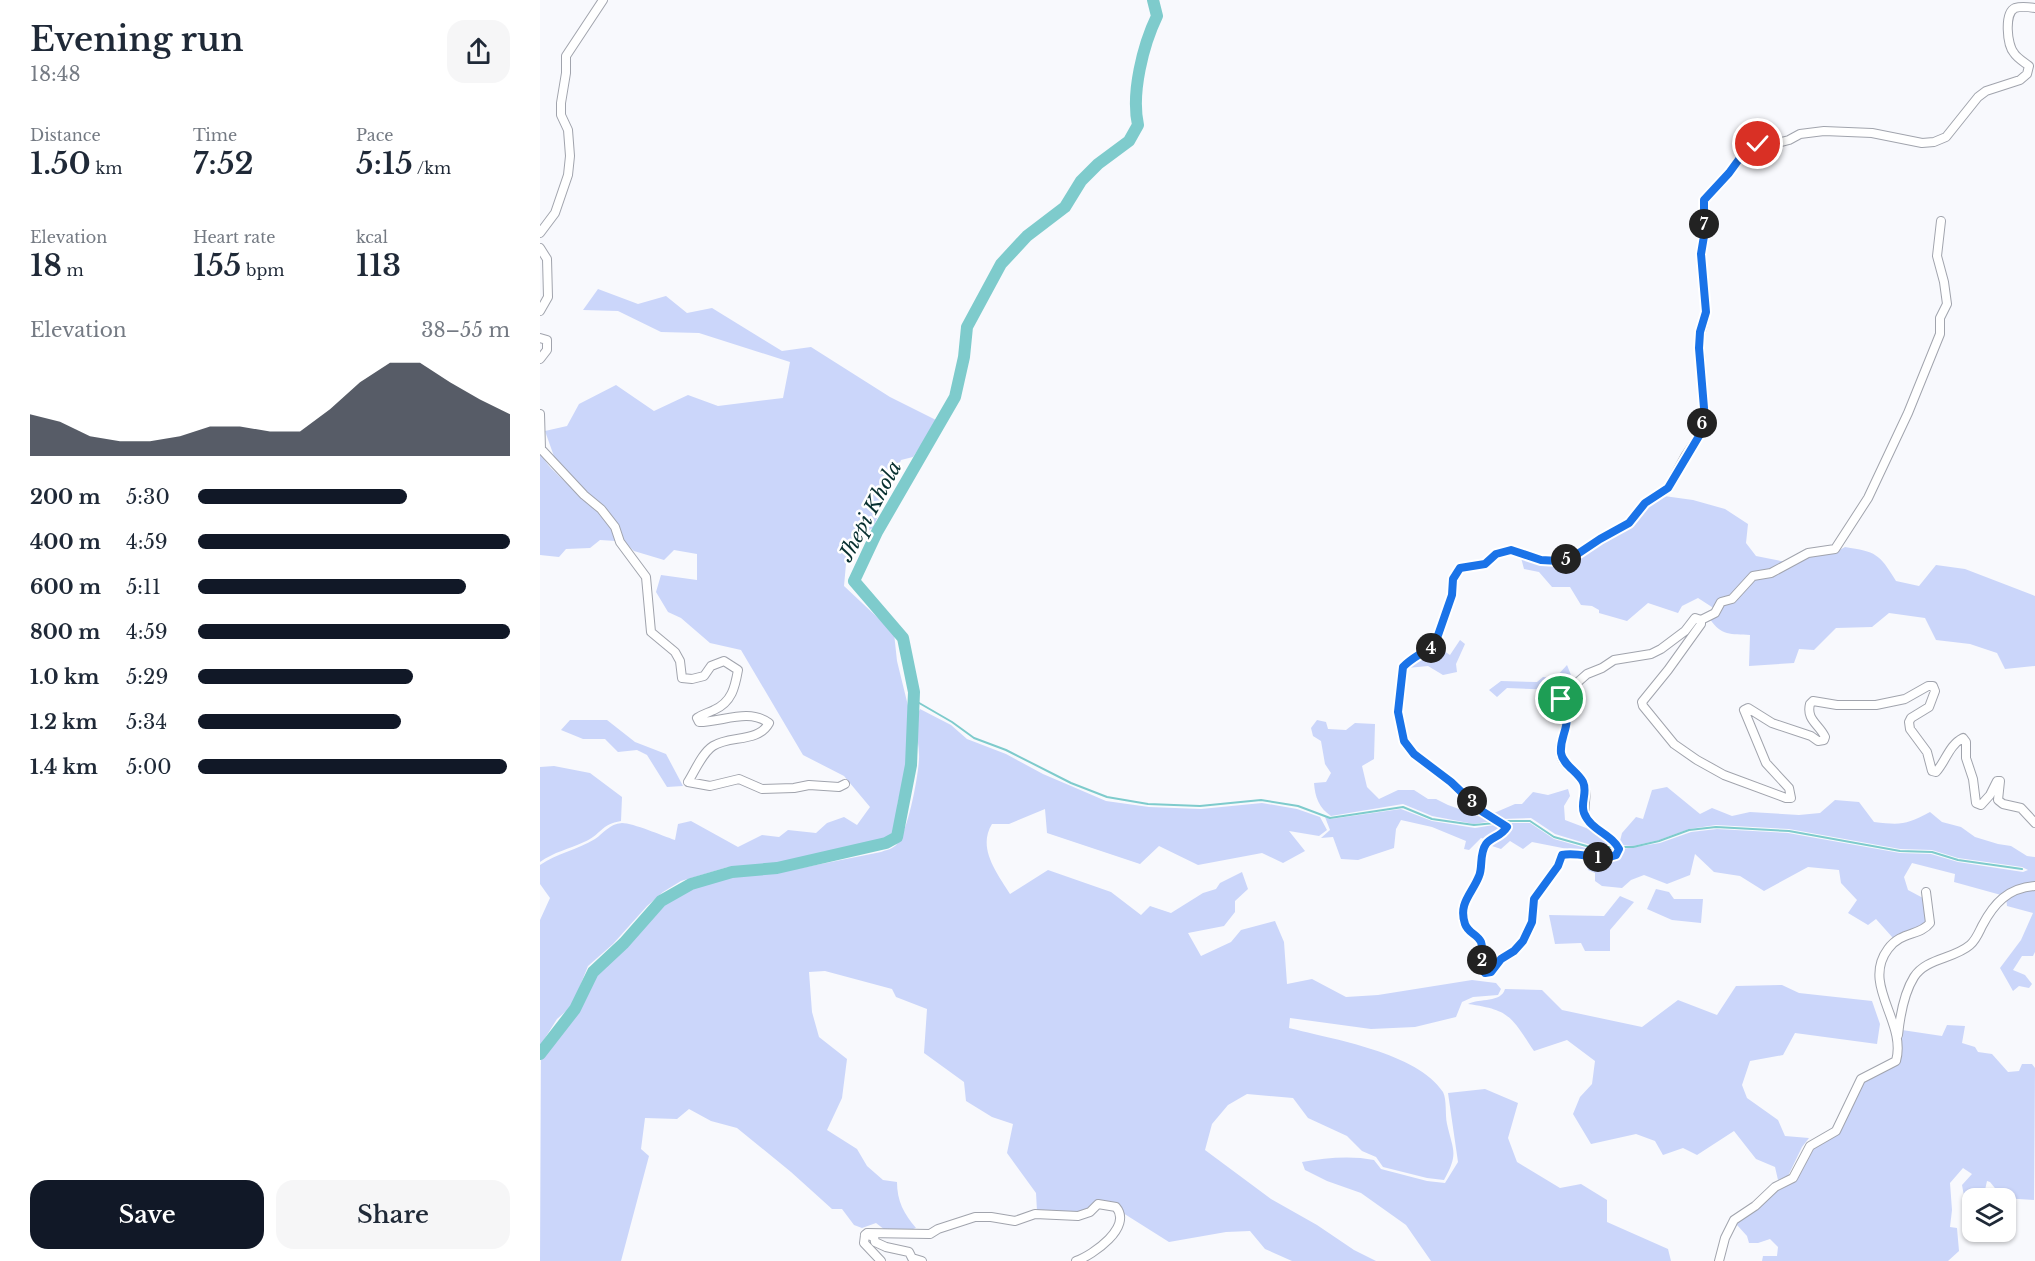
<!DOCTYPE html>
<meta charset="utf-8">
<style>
:root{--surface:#fff;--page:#f6f6f7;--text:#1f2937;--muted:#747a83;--accent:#111827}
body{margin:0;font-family:"Libre Baskerville",serif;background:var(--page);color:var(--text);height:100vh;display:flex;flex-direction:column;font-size:22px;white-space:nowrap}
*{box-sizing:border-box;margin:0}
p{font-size:20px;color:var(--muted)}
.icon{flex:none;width:33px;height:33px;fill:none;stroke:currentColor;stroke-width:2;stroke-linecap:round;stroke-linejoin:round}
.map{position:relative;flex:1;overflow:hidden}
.sheet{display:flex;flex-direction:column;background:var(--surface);width:540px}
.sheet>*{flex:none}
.buttons{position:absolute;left:1422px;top:1188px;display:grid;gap:12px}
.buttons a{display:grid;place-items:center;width:54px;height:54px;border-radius:12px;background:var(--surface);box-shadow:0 2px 4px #0004;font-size:30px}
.pin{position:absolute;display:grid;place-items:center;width:51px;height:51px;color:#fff;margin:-26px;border:3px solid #fff;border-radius:50%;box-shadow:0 2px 6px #0007}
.km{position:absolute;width:30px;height:30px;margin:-15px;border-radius:50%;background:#222;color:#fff;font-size:16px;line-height:30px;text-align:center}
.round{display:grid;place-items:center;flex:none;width:63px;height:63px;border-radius:18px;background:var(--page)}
.headline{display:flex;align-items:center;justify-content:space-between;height:102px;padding:0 30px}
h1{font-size:33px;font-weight:600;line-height:45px}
.stats{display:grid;grid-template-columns:repeat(3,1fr);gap:9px;height:102px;padding:6px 30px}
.stats div{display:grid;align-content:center}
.stats b{font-size:30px;font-weight:600}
.stats small{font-size:16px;font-weight:400}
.stats p{font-size:16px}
.chart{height:168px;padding:12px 30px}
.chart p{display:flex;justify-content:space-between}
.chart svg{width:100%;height:108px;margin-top:6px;fill:var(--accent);opacity:.7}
.button{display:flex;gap:12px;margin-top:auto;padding:12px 30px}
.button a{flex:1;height:69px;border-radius:18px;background:var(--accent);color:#fff;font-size:24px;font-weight:600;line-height:69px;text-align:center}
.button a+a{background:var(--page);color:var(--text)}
ul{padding:0 30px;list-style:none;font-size:20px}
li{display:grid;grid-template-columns:96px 72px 1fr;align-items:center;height:45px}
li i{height:15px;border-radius:8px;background:var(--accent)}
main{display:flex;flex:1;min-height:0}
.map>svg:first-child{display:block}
.green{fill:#cbd6fa}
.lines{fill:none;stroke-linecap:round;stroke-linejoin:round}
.stream{stroke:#7ecbcc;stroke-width:2}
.river{stroke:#7ecbcc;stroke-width:12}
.minor-casing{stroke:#a1a4ad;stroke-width:10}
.minor{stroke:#fff;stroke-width:8}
.route-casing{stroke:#fff;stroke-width:12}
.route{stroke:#1a73e8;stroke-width:8}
.labels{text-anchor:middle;stroke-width:5;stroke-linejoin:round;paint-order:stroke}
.water-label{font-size:20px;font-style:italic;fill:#083030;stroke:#fff}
</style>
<main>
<section class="sheet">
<div class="headline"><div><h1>Evening run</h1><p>18:48</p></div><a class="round"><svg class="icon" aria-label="share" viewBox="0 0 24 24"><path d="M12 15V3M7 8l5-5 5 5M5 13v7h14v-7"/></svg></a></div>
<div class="stats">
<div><p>Distance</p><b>1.50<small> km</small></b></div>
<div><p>Time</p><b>7:52</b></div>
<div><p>Pace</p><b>5:15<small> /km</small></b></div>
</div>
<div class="stats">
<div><p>Elevation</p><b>18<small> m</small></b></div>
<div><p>Heart rate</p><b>155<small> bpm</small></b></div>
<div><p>kcal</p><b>113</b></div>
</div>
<div class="chart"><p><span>Elevation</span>38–55 m</p>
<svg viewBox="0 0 160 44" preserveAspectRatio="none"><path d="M0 44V27L10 30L20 36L30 38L40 38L50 36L60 32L70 32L80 34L90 34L100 25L110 14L120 6L130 6L140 14L150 21L160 27V44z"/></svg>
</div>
<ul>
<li><b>200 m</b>5:30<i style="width:67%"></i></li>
<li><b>400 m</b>4:59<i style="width:100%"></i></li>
<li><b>600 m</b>5:11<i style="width:86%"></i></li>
<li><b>800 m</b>4:59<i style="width:100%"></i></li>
<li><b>1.0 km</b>5:29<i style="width:69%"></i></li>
<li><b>1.2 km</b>5:34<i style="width:65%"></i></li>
<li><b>1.4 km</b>5:00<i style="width:99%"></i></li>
</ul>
<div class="button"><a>Save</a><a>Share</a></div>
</section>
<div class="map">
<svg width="1495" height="1261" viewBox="0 0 1495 1261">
<rect width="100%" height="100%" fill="#f8f9fd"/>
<!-- green -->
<g class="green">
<path d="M58 289 98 304 126 296 147 313 172 308 242 351 271 347 350 397 398 421 373 457 361 460 333 528 320 535 307 553 304 586 354 633 357 661 371 718 367 768 358 801 354 834 336 841 236 864 188 867 141 881 123 892 107 906 73 944 48 966 32 1006 17 1019 0 1046V920L10 898 0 884V865C17 853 37 850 55 839 64 833 69 824 82 823 93 823 123 836 135 840L138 824 151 821 198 847 222 835 239 837 248 830 276 833 287 823 304 817 317 825 330 807 304 776 263 755 201 650 170 643 141 618 128 612 116 592 121 575 157 580V554L134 550 124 560 94 551 83 541 45 492 16 462 5 431 27 426 39 404 76 385 114 411 148 395 178 406 243 398 250 362 159 333 121 332 78 311 43 310Z"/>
<path d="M0 454C5 460 9 467 15 472 33 491 71 515 76 541L60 540 50 548 26 549 19 557 0 555Z"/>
<polygon points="1124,496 1153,500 1185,509 1208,524 1206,543 1216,556 1246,562 1231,571 1212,574 1192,597 1175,609 1158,598 1142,606 1138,613 1108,603 1087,621 1059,613 1059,610 1052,606 1041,605 1030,587 1012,587 999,572 984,569 980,554 1000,561 1045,552 1108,505"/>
<path d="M1305 547C1336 552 1339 553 1356 581L1379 586 1396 565 1425 569 1495 596V666L1465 669 1457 653 1430 644 1396 640 1385 618 1349 613 1332 627 1296 628 1274 650 1259 649 1254 663 1209 666 1210 635C1191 634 1181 636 1170 619 1198 586 1232 566 1273 554 1285 551 1294 554 1305 547Z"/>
<polygon points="920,640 925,644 916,664 917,672 903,675 888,666 867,668 874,661 898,647 910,655"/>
<polygon points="1027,665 1031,675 1018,690 967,688 957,697 949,690 961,681 997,682 1003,677 1015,678"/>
<path d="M380 709 411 725 427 739 466 754 503 774 566 801 609 807 661 809 722 803 757 809 780 817 787 830 779 836 749 831 765 851 743 863 722 853 658 865 619 846 600 864 507 833 505 809 469 824H452C437 848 457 873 470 894L508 870 571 892 601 915 610 906 631 913 663 893 676 889 680 883 702 872 708 889 695 901V912L684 926 648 933 661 956 691 942 701 930 735 921 744 942 747 984 772 979 806 997 838 995 932 980 956 983 961 989 958 995 933 997 922 1002 916 1017 875 1027 831 1029 750 1018 749 1028C792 1039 878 1053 903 1092 907 1100 905 1115 907 1124 913 1151 919 1153 904 1180L887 1178 843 1167 836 1157 822 1151 807 1136 768 1118 753 1098 707 1094 688 1105 672 1124 665 1150 731 1199 777 1225 814 1250 836 1261H752L725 1249 710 1231 686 1232 629 1242 583 1213 575 1203 550 1208 534 1214 497 1211 496 1193 467 1153 473 1124 452 1117 426 1101 424 1082 384 1053 387 1009 356 997 352 989 285 971 269 972 272 1012 279 1037 307 1059 302 1098 287 1130 317 1149 327 1166 343 1180 357 1182C357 1201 364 1214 376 1228L370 1230H345L336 1223 322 1228 314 1225 302 1209H292L251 1172 197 1128 171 1121 149 1109 137 1119 105 1118 101 1149 109 1156 81 1261H0L1 1054 17 1033 38 1010 58 974 86 948 125 902 154 888 185 878 241 872 341 852C346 850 353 849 357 844 368 831 378 778 379 759 380 743 372 724 380 709Z"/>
<polygon points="30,720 67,720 95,742 126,754 143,786 127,787 107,755 97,750 78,752 65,739 43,739 21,730"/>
<path d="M777 720 786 722 788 729 806 730 815 723 835 724 834 759 822 766 827 787 839 799 858 790H874L888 799H896L908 805 952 821 934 824 892 816 863 804 791 816C779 808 775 797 774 783L786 782 791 773 785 764 781 741 773 736 771 728Z"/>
<path d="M14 766 50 773 82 797 81 821C61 824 61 835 44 842 29 849 14 852 0 862V767Z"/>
<path d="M1127 787 1160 814 1172 808 1192 816 1210 812 1259 815 1280 813 1295 800 1319 802 1334 822C1361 825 1366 825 1390 812L1402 822 1421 827 1435 837 1458 844 1471 846 1487 856 1495 857V884L1478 885 1461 895 1414 882 1415 874 1372 863 1364 877 1368 890 1383 898 1387 923C1379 930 1363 932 1353 938L1336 919 1328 925 1308 913 1317 900 1301 883 1299 870 1268 867 1224 891 1200 876 1174 872 1155 854 1150 875 1127 884 1104 875 1091 880 1082 888 1062 886 1055 881V873L1048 870 1045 857 1059 859 1082 849 1120 843 1151 832 1177 829 1248 833 1360 853 1391 854 1418 862 1483 872 1488 870 1482 867 1418 858 1392 850 1360 849 1249 829 1176 825 1149 829 1119 840 1093 846 1079 845 1082 833 1096 817 1103 819 1112 790Z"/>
<polygon points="1028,789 1030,796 1024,806 1025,820 1054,831 1074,845 1051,845 1015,834 991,818 961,819 954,813 975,804 982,804 993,792 1008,795"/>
<polygon points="861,809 892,821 935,828 960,824 965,828 948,840 941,838 929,850 924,849 926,841 892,827 861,820 856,829 854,848 818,860 801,859 793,837 781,838 790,830 785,817 791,819"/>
<polygon points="966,823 990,823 1014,839 1049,849 1077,849 1075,853 1058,855 992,842 983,849 970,841 961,849 949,845 959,839"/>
<polygon points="1495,888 1495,952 1493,956 1482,956 1473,970 1485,975 1492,984 1489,988 1479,986 1473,991 1460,968 1481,940 1493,913 1467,906 1466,897"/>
<polygon points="1116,889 1129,892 1134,899 1163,899 1161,923 1132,920 1107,909"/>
<polygon points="1080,896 1094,902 1070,930 1070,951 1045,951 1041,943 1015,944 1009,915 1064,916"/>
<path d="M1242 985 1259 993 1332 1001 1340 1024 1337 1044 1255 1033 1243 1055 1210 1061 1202 1085 1207 1098 1238 1120 1245 1136 1269 1138 1262 1147 1248 1176 1238 1180 1235 1167 1216 1159 1194 1131 1157 1155 1143 1148 1123 1155 1115 1141 1096 1134 1051 1144 1033 1114 1040 1097 1052 1084 1055 1061 1027 1040 994 1051C971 1017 971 1010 928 1004 940 998 961 1003 965 989L1002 990 1022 1010 1102 1027 1138 1000 1177 1015 1196 986Z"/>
<polygon points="1407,1025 1425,1026 1422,1043 1435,1047 1438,1052 1452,1054 1468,1072 1479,1071 1482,1064 1492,1064 1495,1068 1494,1200 1463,1198 1450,1182 1447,1181 1445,1190 1424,1196 1422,1185 1432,1174 1423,1168 1410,1183 1412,1210 1410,1227 1417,1228 1419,1251 1408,1261 1222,1261 1223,1256 1237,1256 1238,1247 1230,1239 1218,1243 1209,1243 1207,1236 1197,1225 1191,1228 1197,1220 1237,1188 1246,1184 1272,1147 1297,1131 1323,1080 1351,1066 1362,1030 1402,1036"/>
<path d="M945 1089 978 1103 968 1138 977 1162 1020 1188 1041 1184 1067 1200V1222L1128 1249 1131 1261H891L866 1225 821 1193 787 1181 765 1170 762 1162C785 1158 810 1155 834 1160L841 1169 887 1181 905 1183 918 1162 908 1093Z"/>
</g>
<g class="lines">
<!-- stream -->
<g class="stream">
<polyline points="374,700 412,722 434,738 466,750 531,783 567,797 608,804 660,806 721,800 758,806 790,818 863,807 892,819 934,825 955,823"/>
<polyline points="964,821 990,821 1014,837 1050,847 1075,847"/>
<polyline points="1080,847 1093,847 1119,841 1149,830 1176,827 1249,831 1360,851 1392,852 1418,860 1482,869"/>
</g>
<!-- river -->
<path class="river" d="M0 1054 35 1009 53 972 84 943 121 901 151 884 192 872 237 868 346 843 357 837 371 765 374 692 363 638 314 581 337 532 415 397 424 357 427 327 461 264 487 236 525 207 541 181 558 164 589 141 598 125C591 93 603 45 617 16L613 0"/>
<defs>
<g id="minor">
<path d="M1495 8C1489 7 1481 6 1475 8 1464 13 1467 45 1474 53 1477 58 1484 62 1489 66L1487 74 1480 80 1446 91 1438 97 1406 137 1394 142 1382 143 1332 133 1284 131 1260 134 1249 140 1234 144 1213 143 1208 146 1189 173 1164 200V236L1161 254 1166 313 1159 339 1164 408 1159 436 1146 455 1128 488 1105 503 1089 523 1060 539 1039 553 1019 561 1001 560 971 550 956 554 945 564 920 568 913 579 912 595 896 641C889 652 873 656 863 667L858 712 864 741 874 754 911 782 940 811 967 827C961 837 951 837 946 844 939 854 943 867 939 876 932 894 918 903 925 924 928 933 937 934 941 942 945 952 937 964 945 973L951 972 961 959 974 951 983 941 992 922 994 899 1018 865 1022 855C1040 851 1059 862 1076 855L1079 849C1073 837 1056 833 1048 821 1040 808 1049 798 1044 785 1040 774 1028 769 1023 760 1016 748 1025 735 1026 724 1027 714 1020 705 1022 696L1047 674 1062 668 1074 660 1111 654 1121 649 1145 631 1155 618 1161 620V624L1128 670 1102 702 1103 706 1134 744 1157 760 1184 775 1246 798H1251L1249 788 1226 763 1204 710 1208 708 1232 723 1271 736 1278 741 1284 740 1285 737C1279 724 1266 720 1270 704L1273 701 1297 705H1336L1365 699 1388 686H1393L1395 691 1389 707 1371 718 1369 722 1370 729 1387 752 1392 771 1396 772C1406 761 1409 745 1423 738L1426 742V758L1433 779 1436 803 1441 805 1450 795 1457 781H1460L1458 800 1463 804 1481 808 1495 823"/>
<polyline points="0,233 15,213 28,175 30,156 28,130 21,115 21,103 26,73 26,56 63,0"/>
<polyline points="0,248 7,259 8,297 0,311"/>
<polyline points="0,338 7,340 7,350 0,359"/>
<path d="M0 414 1 449 44 495 61 509 75 527 80 542 106 577 111 632 135 652 140 661 142 678 152 679 164 676 171 666 184 661 198 670C195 687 192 702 174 710 168 713 163 714 157 718L159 722C183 722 208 708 229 723 218 743 190 735 173 746 162 753 155 771 148 782L170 786 199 779 222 789 254 788 269 785 299 787 305 784"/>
<polyline points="1161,620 1175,613 1181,602 1192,599 1213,576 1231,573 1268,553 1295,549 1328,498 1368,413 1400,334 1400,318 1407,304 1404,282 1397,256 1401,221"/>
<path d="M1358 1035C1360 1016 1364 993 1374 977 1386 958 1414 959 1430 945 1436 940 1439 932 1442 926 1454 903 1468 888 1495 886"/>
<path d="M325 1235 327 1233 390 1234 398 1229 435 1217H451L475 1221 495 1214 538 1216 550 1212 558 1204 576 1207C593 1227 553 1255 536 1261"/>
<polyline points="325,1235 324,1243 341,1261"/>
<polyline points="327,1235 334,1237 335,1242 346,1247 369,1252 372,1258 382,1261"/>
<path d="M1179 1261 1185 1238 1194 1220 1215 1206 1235 1187 1253 1178 1270 1146 1296 1131 1321 1079 1356 1061C1367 1022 1321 985 1348 949 1361 931 1380 936 1390 923L1386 892"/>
</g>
</defs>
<!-- minor casing -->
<use href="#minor" class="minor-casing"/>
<!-- minor -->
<use href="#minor" class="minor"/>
</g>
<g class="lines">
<defs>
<path id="route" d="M1021 699C1024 708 1028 717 1026 726 1024 736 1020 742 1021 753 1023 765 1037 771 1043 782 1048 792 1040 803 1044 813 1051 831 1072 834 1079 849L1076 855C1059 862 1040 851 1022 855L1018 866 994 899 992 922 983 941 974 951 961 959 951 972 945 973C937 964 945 952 941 942 937 934 928 933 925 924 918 903 932 894 939 876 943 867 939 854 946 844 951 837 961 837 967 827L940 810 911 782 874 754 864 741 858 712 863 667C873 656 889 651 896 641L912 595 913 579 920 568 945 564 956 554 971 550 1001 560 1019 561 1039 553 1060 539 1089 523 1105 503 1128 488 1159 436 1164 408 1159 348 1160 332 1166 312 1161 254 1164 236V200L1189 173 1208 147 1213 144H1218"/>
</defs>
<!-- route casing -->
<use href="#route" class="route-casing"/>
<!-- route -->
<use href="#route" class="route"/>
</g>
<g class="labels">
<!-- water labels -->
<g class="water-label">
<text transform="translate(330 511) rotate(-62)" y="7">Jhepi Khola</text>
</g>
</g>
</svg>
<div class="buttons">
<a><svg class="icon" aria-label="layers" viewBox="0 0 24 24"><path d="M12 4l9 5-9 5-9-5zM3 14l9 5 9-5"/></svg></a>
</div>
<div class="pin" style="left:1021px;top:699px;background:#1e9e55"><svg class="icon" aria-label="arrive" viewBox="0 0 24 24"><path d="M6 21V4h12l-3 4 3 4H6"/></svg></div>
<div class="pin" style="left:1218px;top:144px;background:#d93025"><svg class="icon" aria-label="check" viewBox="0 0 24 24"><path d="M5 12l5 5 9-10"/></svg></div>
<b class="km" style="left:1058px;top:857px">1</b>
<b class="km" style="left:942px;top:960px">2</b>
<b class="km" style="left:932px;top:801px">3</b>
<b class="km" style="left:891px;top:648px">4</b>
<b class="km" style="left:1026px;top:559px">5</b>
<b class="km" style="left:1162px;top:423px">6</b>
<b class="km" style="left:1164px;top:224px">7</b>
</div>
</main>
